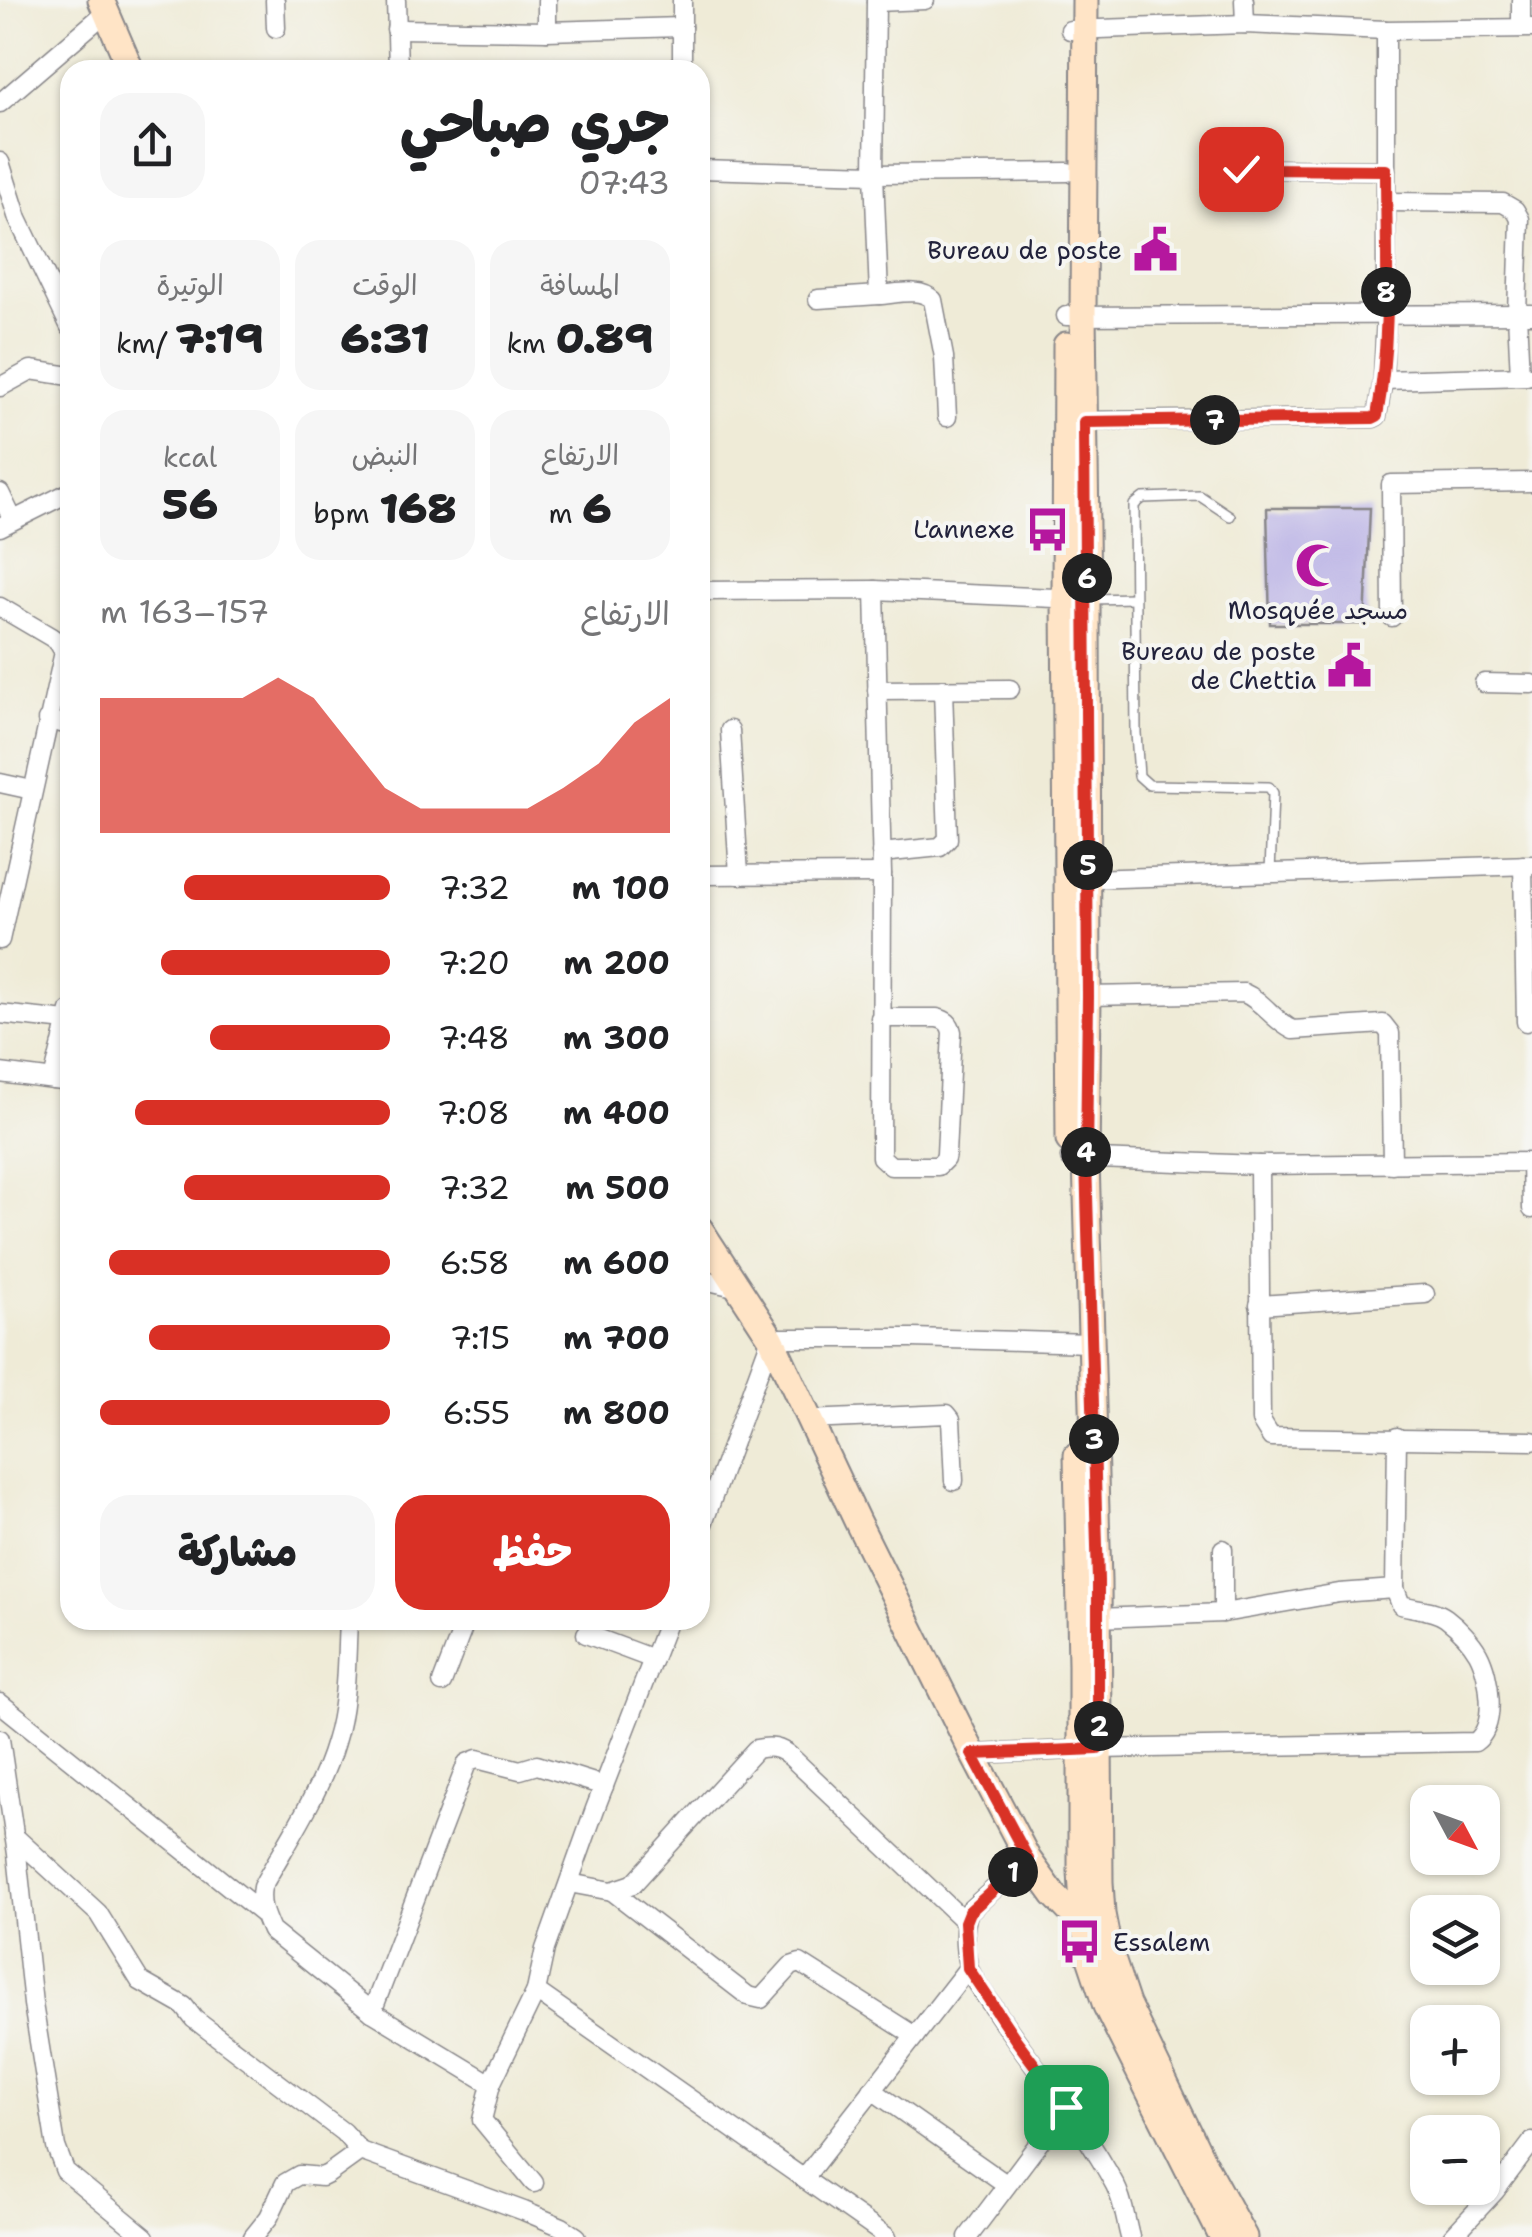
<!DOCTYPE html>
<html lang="ar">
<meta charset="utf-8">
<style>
:root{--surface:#fff;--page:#f6f6f6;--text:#202124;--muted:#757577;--accent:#d93025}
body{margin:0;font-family:"Shantell Sans","Playpen Sans Arabic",sans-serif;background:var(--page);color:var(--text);direction:rtl;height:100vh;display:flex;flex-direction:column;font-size:38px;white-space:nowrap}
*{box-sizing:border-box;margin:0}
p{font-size:32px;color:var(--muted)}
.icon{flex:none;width:55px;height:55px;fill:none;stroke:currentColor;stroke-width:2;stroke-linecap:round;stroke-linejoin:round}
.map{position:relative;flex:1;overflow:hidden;direction:ltr}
.drawer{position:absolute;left:60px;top:60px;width:650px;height:1570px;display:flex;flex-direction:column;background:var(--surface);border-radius:30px;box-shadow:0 2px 8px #0004;direction:rtl}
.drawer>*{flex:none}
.needle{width:65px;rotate:131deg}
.buttons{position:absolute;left:1410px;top:1785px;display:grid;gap:20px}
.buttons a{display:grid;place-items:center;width:90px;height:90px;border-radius:20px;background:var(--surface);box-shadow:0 2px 8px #0004;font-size:50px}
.pin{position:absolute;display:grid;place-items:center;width:85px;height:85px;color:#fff;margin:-42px;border-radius:20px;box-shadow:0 5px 15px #0006}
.km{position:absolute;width:50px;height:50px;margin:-25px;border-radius:50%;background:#222;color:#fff;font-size:28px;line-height:50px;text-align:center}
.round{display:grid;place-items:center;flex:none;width:105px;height:105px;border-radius:30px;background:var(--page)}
.overview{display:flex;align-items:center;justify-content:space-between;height:170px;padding:0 40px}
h1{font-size:55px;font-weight:800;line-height:75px}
.metrics{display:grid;grid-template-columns:repeat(3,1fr);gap:15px;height:170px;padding:10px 40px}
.metrics div{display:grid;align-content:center;border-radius:25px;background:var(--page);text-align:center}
.metrics b{font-size:42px;font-weight:800}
.metrics small{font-size:28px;font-weight:400}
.metrics p{font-size:28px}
.chart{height:280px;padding:20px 40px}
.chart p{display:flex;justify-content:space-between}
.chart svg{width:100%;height:180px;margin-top:10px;fill:var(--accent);opacity:.7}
.button{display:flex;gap:20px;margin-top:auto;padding:20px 40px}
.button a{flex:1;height:115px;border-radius:30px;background:var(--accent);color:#fff;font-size:40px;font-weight:800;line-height:115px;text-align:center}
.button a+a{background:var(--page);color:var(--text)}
ul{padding:0 40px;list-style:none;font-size:32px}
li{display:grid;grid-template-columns:160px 120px 1fr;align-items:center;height:75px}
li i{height:25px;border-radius:12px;background:var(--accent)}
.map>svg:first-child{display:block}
.building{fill:#bdb6e6}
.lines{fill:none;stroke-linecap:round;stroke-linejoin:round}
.service-casing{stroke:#888689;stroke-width:12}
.minor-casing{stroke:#888689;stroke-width:21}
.secondary-casing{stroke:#888689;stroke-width:29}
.service{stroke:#fff;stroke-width:9}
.minor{stroke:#fff;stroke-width:18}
.secondary{stroke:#ffe4c6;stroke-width:25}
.route-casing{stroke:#fff;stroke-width:20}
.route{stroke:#d93025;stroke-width:12}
.labels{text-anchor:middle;stroke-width:8;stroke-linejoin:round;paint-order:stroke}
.poi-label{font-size:25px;fill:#22223b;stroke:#f6f6f2;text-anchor:end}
</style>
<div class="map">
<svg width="1532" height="2237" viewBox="0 0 1532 2237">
<rect width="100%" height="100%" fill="#f6f6f2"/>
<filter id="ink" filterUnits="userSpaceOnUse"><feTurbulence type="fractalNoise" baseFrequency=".01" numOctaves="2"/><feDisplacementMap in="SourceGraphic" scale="20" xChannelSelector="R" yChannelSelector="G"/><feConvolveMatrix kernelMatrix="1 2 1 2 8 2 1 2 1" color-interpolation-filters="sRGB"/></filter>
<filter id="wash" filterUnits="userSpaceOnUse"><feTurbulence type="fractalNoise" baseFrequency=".0048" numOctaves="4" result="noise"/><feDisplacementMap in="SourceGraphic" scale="40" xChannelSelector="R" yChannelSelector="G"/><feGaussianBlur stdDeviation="2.25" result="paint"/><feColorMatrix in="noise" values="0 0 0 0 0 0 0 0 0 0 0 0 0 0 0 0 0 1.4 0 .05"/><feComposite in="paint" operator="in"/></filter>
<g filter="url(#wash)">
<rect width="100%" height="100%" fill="#efebd7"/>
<g id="blocks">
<!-- building -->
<polygon class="building" points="1267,508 1370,508 1365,624 1270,624"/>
</g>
</g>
<g filter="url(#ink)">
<use href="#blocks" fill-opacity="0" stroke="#888689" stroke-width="2.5"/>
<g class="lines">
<defs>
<g id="service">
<polyline points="1230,516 1200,496 1143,498 1134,505 1136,733 1139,776 1149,785 1269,787 1273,793 1270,873"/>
<polyline points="1092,599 1134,598"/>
</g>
<g id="minor">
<polyline points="275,0 276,28"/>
<polyline points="396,0 398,70"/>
<polyline points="547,0 547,31"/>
<polyline points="682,0 682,70"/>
<path d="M876 0 874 174 879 295C897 294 920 287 933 300L944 357 947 417"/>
<polyline points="1244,0 1245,24"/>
<polyline points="876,2 925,0"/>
<polyline points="1521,28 1521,0"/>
<polyline points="396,29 547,31 682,27"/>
<polyline points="1070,30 1245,24 1386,30 1532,28"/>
<polyline points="0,103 105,13"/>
<polyline points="0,162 18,219 70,327"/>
<polyline points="700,169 874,174 1068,172"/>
<polyline points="1241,169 1386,170"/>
<polyline points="1386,202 1503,203 1515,210 1520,219 1517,314 1520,376"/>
<polyline points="818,299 879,295"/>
<polyline points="1066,316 1532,314"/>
<polyline points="1383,380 1527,376"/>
<polyline points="0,387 31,370 70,376"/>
<polyline points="1084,421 1373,418 1377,416 1383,380 1386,315 1386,30"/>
<polyline points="0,493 13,520"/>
<polyline points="0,527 70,492"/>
<path d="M875 590 882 874 881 1157 891 1166H938L945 1159 946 1154 952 1032C950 1023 946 1020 937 1018H880"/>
<polyline points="700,591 875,590 1077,599"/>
<polyline points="0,607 51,637 58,642 64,652 0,940"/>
<polyline points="1392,617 1391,484 1532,482"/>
<polyline points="1484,683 1532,684"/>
<polyline points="877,690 1010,689"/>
<polyline points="47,720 70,725"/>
<polyline points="730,730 739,875"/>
<polyline points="0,783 32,790"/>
<polyline points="881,853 940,847 948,839 943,689"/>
<polyline points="1523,865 1526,1022"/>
<polyline points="700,875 882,874"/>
<polyline points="1088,879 1532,865"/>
<path d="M1088 996 1244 993C1263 1001 1274 1021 1293 1030L1383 1024 1390 1033 1392 1164"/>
<polyline points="0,1014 67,1021"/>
<polyline points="0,1073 70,1082"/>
<polyline points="53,1080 70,1011"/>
<polyline points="1070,1158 1259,1165 1532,1162"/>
<polyline points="1531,1162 1532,1209"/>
<polyline points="1259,1165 1261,1421 1271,1437 1532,1441"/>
<polyline points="700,1279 739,1288"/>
<polyline points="1259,1305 1425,1294"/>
<polyline points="808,1420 947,1414 951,1419 954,1481"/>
<polyline points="700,1532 771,1338 912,1338 1090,1343"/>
<polyline points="1223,1613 1223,1549"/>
<polyline points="1098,1618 1223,1613 1339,1593 1395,1589 1397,1437"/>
<path d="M348 1620C346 1660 347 1704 335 1742 320 1794 288 1840 262 1887 259 1904 264 1915 271 1931L372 2012 491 2084 536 1991 545 1949 595 1809 668 1620"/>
<polyline points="586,1634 653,1659"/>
<polyline points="442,1683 466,1620"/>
<polyline points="0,1703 262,1913"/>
<polyline points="0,1739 17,1854 33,2004 56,2147 65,2171 145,2237"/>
<path d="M973 1754 1098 1749 1475 1742C1498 1726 1490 1675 1478 1653 1471 1641 1458 1627 1446 1618 1434 1609 1415 1609 1401 1605L1395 1589"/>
<polyline points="14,1836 98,1913 140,1981 184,2006 194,2019 343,2132 360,2151"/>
<path d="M1028 1859 969 1911C963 1926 964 1949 968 1965 972 1981 988 1998 996 2011 1035 2070 1082 2123 1115 2185 1124 2202 1125 2219 1130 2237"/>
<path d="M569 1883 612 1891 633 1884 756 1749C771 1746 780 1747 791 1757L965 1922"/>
<polyline points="612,1891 748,1996 761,1999 791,1966 800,1963 915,2036"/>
<polyline points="536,1991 887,2237"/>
<polyline points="372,2012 467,1763 477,1759 520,1770 537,1765 604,1786"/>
<polyline points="491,2084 482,2120 534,2183"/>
<polyline points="872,2090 1006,2184"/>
<polyline points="804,2178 968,1968"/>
<polyline points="253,2237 269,2217 285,2183 299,2175 322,2177 328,2174 360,2151 524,2211 562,2227 577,2237"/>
<polyline points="968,2237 1066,2107"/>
<polyline points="1452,2237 1495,2191 1532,2142"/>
</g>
<g id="secondary">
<polyline points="101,0 131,70"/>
<polyline points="1085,0 1083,315 1087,599 1088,996 1086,1160 1098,1581 1100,1882 1102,1914 1109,1950 1127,2004 1206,2168 1244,2237"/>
<polyline points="1066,345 1065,599 1069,1140"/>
<polyline points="700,1229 771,1338 857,1521 973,1754 1028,1859 1054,1895 1089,1931"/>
<polyline points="1077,1455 1081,1665 1081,1871 1084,1926 1090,1958 1106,2006 1222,2237"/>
</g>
</defs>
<!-- service casing -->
<use href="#service" class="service-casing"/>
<!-- minor casing -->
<use href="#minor" class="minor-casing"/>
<!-- secondary casing -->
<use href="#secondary" class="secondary-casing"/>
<!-- service -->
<use href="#service" class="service"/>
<!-- minor -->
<use href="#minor" class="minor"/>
<!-- secondary -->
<use href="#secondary" class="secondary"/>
</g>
</g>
<g class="lines" filter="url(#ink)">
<defs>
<path id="route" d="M1066 2107 1016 2040 968 1968 965 1922 969 1912 1028 1859 972 1754 1098 1749V1581L1086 1160 1088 996 1084 422 1373 418 1377 416C1392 336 1386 251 1386 170L1241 169"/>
</defs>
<!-- route casing -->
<use href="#route" class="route-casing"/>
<!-- route -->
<use href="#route" class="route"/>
</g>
<!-- icons -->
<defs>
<symbol id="civic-bare" viewBox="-9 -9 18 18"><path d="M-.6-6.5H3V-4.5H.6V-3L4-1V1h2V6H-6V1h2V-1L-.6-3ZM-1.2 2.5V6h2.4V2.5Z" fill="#b5179e" stroke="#f6f6f2" stroke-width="2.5" paint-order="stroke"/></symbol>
<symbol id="bus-bare" viewBox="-9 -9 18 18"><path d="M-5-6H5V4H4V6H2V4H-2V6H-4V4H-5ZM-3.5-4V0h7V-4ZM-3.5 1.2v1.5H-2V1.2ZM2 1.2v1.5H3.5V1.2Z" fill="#b5179e" stroke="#f6f6f2" stroke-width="2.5" paint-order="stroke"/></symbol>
<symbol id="mosque-bare" viewBox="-9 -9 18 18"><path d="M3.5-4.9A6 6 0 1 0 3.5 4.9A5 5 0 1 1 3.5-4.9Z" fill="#b5179e" stroke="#f6f6f2" stroke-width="2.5" paint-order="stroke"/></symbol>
</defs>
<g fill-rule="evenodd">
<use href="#civic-bare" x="1124" y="218" width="63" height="63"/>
<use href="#bus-bare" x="1016" y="498" width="63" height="63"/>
<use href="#mosque-bare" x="1286" y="534" width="63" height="63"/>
<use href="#civic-bare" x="1318" y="634" width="63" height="63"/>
<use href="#bus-bare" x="1048" y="1910" width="63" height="63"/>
</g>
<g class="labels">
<!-- poi labels -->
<g class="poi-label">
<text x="1122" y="259">Bureau de poste</text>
<text x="1015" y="538">L'annexe</text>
<text x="1318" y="619" text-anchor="middle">Mosquée مسجد</text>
<text x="1316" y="660">Bureau de poste<tspan x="1316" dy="29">de Chettia</tspan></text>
<text x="1113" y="1951" text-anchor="start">Essalem</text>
</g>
</g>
</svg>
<div class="buttons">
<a><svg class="needle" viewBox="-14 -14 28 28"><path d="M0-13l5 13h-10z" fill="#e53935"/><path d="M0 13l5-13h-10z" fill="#757577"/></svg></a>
<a><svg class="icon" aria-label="layers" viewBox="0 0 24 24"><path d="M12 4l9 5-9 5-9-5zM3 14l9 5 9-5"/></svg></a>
<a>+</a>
<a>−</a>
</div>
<div class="pin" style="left:1066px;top:2107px;background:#1e9e55"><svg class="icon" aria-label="arrive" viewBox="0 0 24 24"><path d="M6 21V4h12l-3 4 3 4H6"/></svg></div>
<div class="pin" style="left:1241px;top:169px;background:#d93025"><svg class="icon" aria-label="check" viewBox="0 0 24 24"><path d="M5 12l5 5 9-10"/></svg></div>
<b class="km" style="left:1013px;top:1872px">1</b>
<b class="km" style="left:1099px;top:1726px">2</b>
<b class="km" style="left:1094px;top:1439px">3</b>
<b class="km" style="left:1086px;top:1152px">4</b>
<b class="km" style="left:1088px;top:865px">5</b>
<b class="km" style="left:1087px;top:578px">6</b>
<b class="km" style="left:1215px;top:420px">7</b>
<b class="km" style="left:1386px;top:292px">8</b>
<section class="drawer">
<div class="overview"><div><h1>جري صباحي</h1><p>07:43</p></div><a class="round"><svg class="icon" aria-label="share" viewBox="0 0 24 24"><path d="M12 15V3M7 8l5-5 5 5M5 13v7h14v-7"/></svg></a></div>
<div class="metrics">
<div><p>المسافة</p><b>0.89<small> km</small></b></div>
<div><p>الوقت</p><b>6:31</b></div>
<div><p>الوتيرة</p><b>7:19<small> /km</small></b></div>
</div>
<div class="metrics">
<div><p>الارتفاع</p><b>6<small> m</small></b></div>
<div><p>النبض</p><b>168<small> bpm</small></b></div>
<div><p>kcal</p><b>56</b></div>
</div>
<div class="chart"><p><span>الارتفاع</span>157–163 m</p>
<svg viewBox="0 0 160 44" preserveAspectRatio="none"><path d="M0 44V11L10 11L20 11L30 11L40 11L50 6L60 11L70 22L80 33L90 38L100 38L110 38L120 38L130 33L140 27L150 17L160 11V44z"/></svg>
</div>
<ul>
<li><b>100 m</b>7:32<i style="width:71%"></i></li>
<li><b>200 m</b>7:20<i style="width:79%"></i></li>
<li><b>300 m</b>7:48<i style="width:62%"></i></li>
<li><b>400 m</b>7:08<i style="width:88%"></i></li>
<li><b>500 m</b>7:32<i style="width:71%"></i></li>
<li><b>600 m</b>6:58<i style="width:97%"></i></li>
<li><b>700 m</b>7:15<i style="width:83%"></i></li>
<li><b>800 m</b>6:55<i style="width:100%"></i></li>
</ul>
<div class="button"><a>حفظ</a><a>مشاركة</a></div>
</section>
</div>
